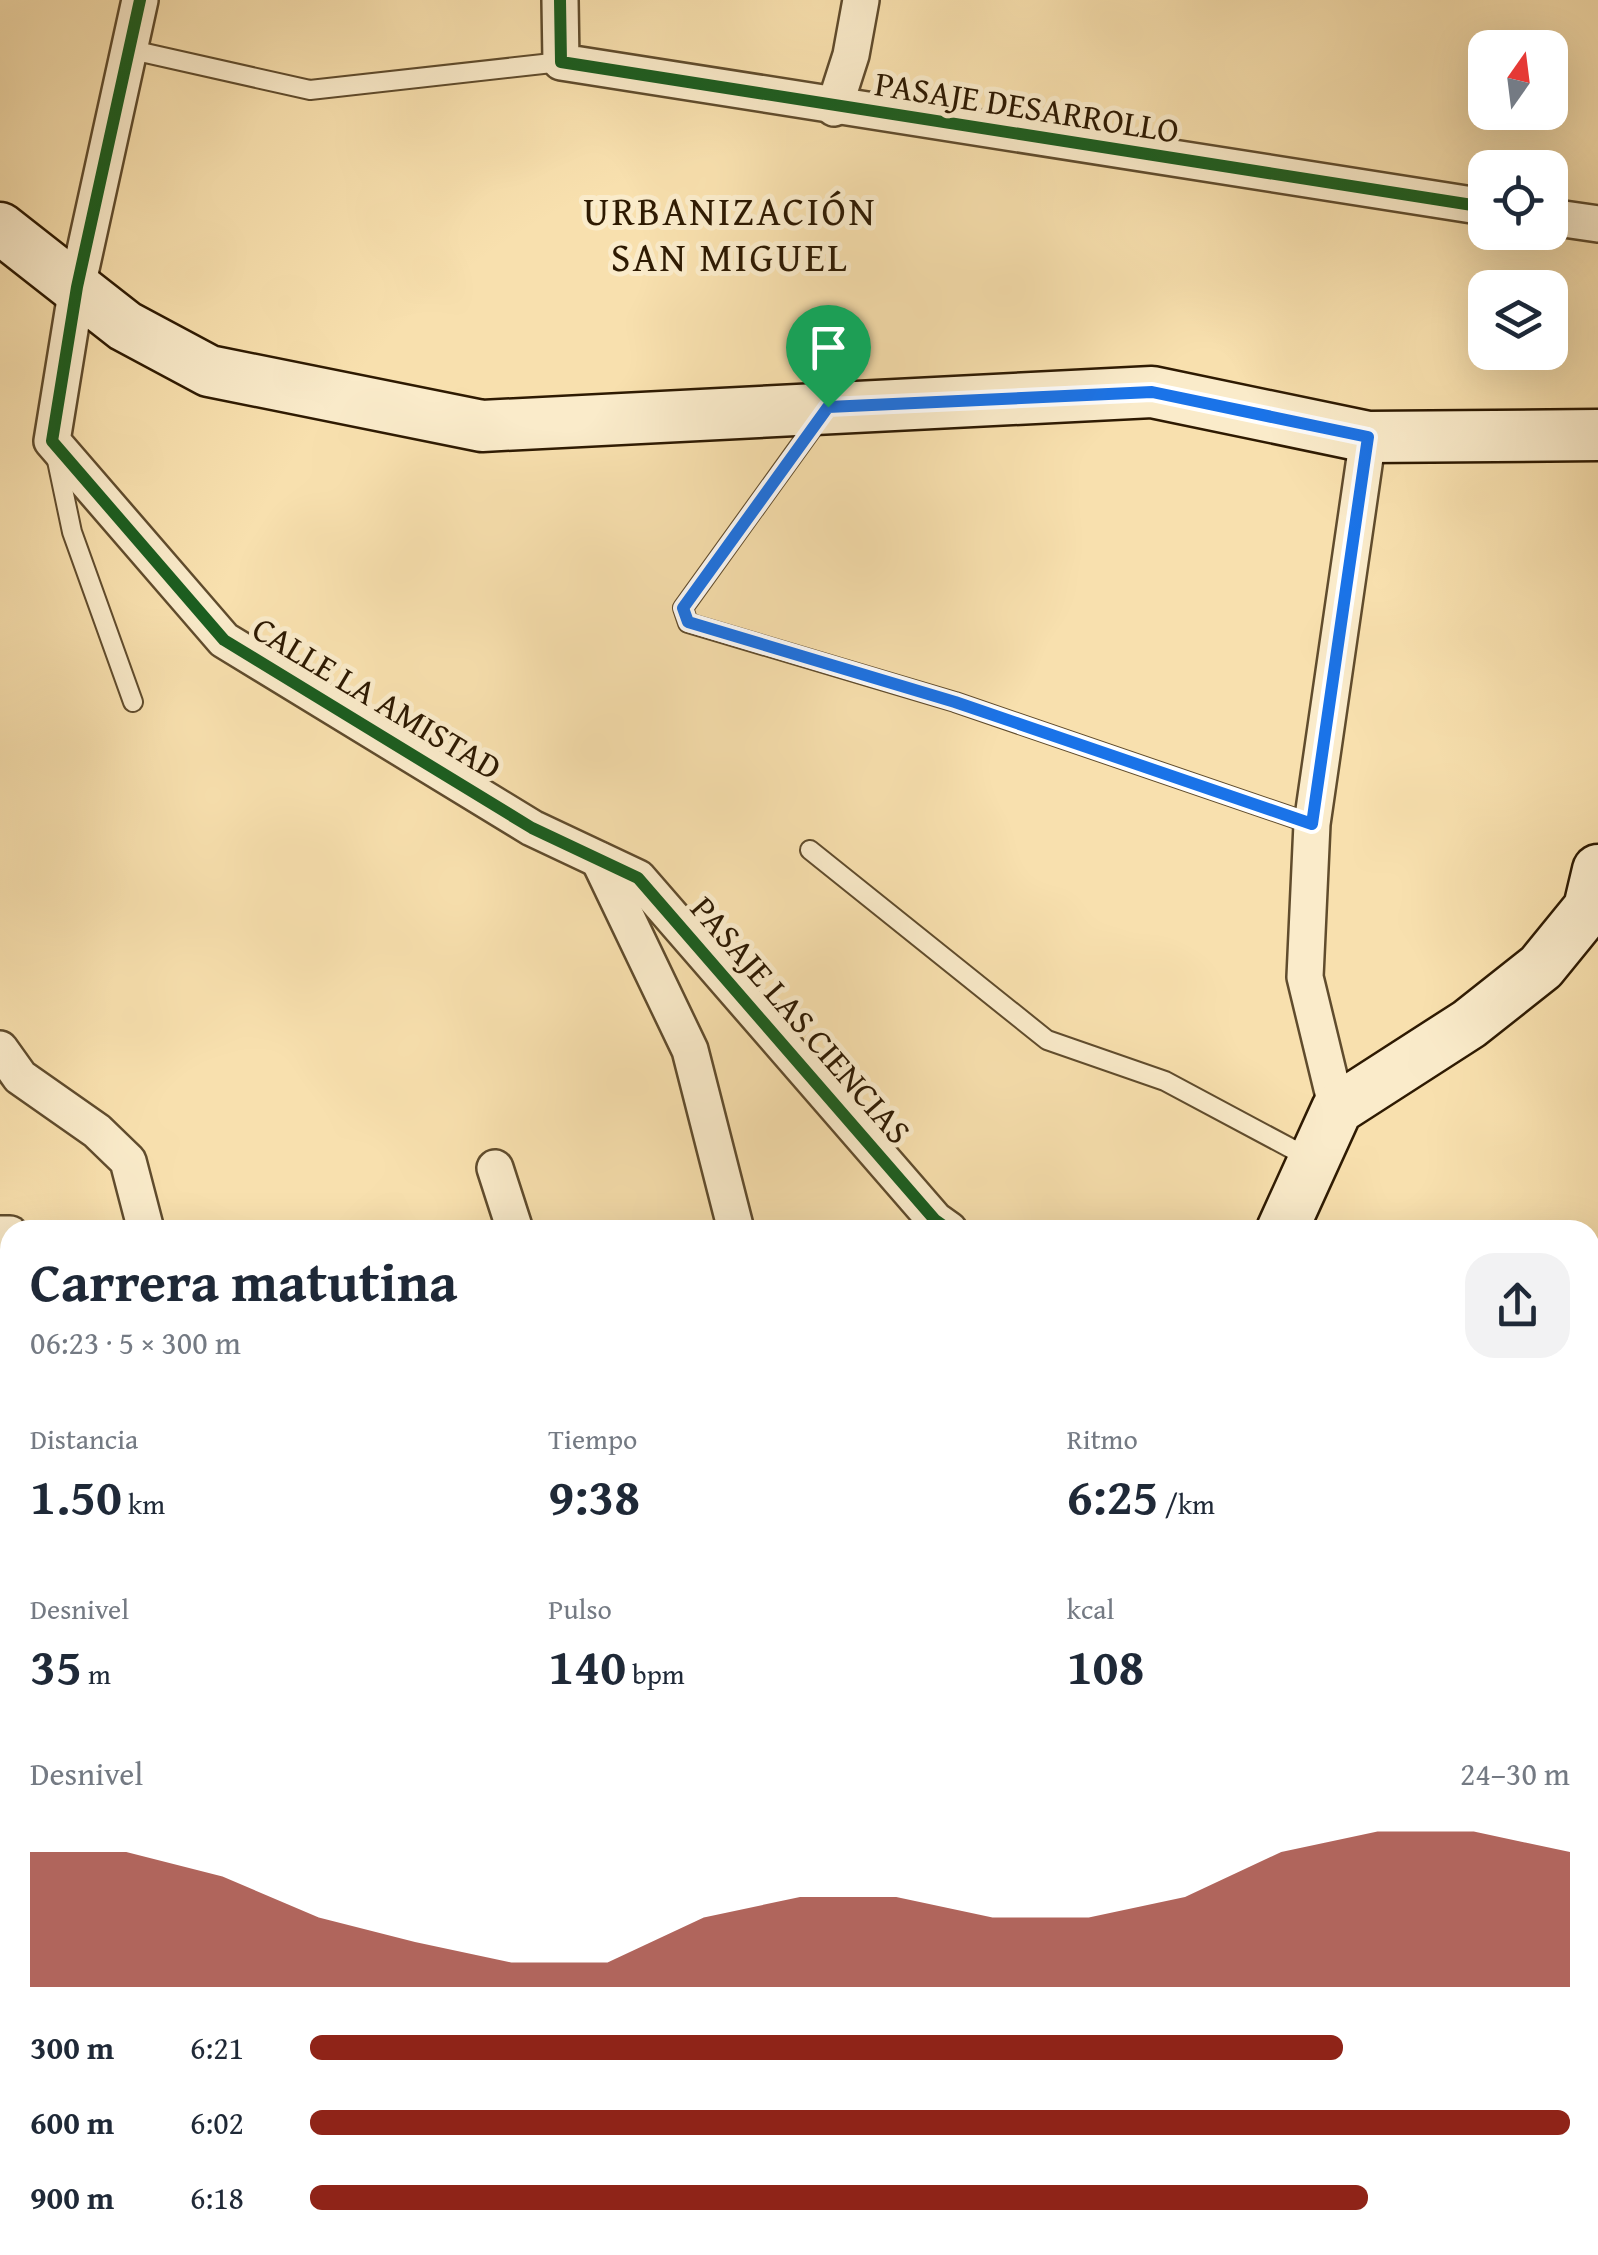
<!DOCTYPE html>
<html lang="es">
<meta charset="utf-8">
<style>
:root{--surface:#fff;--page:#f2f2f3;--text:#1f2937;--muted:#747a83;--accent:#8f2418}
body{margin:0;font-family:"Gentium Book Plus",serif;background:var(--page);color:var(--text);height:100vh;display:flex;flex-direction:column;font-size:38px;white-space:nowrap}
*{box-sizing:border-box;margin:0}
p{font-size:32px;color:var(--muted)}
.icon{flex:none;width:55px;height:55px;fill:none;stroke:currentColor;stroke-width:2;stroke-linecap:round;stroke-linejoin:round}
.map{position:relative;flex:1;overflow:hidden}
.sheet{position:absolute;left:0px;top:1220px;width:1600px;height:1035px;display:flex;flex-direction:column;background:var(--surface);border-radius:30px 30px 0 0;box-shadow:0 10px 40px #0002}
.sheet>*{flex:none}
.needle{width:65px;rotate:14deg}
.fabs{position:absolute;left:1468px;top:30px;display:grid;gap:20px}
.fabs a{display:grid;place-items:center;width:100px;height:100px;border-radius:20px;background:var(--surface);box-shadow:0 10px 40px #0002;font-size:50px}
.pin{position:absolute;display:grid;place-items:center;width:85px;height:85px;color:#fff;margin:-102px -42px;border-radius:50% 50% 50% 0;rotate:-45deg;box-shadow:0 0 10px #0007}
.pin .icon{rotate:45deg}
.round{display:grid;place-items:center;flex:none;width:105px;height:105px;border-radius:30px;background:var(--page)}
.overview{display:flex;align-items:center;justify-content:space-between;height:170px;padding:0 30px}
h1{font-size:55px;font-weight:700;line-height:75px}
.metrics{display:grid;grid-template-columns:repeat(3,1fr);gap:15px;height:170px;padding:10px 30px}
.metrics div{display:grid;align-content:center}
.metrics b{font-size:50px;font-weight:700}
.metrics small{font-size:28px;font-weight:400}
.metrics p{font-size:28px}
.chart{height:280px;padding:20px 30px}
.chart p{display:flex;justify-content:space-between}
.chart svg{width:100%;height:180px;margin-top:10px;fill:var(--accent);opacity:.7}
ul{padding:0 30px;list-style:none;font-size:32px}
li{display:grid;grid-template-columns:160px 120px 1fr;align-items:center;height:75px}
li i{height:25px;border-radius:12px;background:var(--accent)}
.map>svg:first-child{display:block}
.water{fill:#9dbdaa;stroke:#717c67;stroke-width:2.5}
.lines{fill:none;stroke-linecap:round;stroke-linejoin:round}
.lane-casing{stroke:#604c2d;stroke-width:22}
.street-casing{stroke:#604c2d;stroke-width:40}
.secondary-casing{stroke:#2e1a02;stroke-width:55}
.primary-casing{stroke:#2e1a02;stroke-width:60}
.lane{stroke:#faebca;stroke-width:18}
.street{stroke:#faebca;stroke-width:35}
.secondary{stroke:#faebca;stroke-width:50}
.primary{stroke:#ecc077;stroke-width:55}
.cycleway-casing{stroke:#faebca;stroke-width:19}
.cycleway{stroke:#1b5e20;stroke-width:12}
.route-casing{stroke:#fff;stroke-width:20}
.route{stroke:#1a73e8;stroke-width:12}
.labels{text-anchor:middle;stroke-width:10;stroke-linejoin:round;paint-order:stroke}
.street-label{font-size:35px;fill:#2e1a02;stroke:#faebca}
.quarter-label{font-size:40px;letter-spacing:2.5px;fill:#2e1a02;stroke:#faebca}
</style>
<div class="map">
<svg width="1598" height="2255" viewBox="0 0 1598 2255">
<rect width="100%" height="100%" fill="#f8e0ae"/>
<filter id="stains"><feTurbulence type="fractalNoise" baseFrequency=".002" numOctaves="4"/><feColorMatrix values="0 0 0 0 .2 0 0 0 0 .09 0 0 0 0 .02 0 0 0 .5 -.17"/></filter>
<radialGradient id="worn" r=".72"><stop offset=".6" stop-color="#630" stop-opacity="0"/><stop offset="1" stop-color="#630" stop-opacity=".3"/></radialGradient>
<!-- water -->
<polygon class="water" points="1590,1640 1598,1656 1598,1790 1590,1766"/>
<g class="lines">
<defs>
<g id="lane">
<polyline points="132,50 310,90 561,62"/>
<polyline points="822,415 683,608 688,623 955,702 1312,824"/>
<polyline points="56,456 72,532 133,702"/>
<polyline points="810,850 1047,1040 1165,1081 1311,1159"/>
</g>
<g id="street">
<polyline points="140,0 77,287 52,441 224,640 532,828 638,878 935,1220 949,1230"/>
<polyline points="560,0 561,62 1485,207"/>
<polyline points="834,108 851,55 861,0"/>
<polyline points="1550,217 1598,224"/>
<polyline points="599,860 690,1050 736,1230"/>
<polyline points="0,1049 20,1077 97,1131 128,1161 146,1230"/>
<polyline points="1337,1109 1305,977 1312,824 1368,437"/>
<polyline points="495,1168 515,1230"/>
<polyline points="0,1234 10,1234"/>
<polyline points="0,1996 10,1996"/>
<polyline points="0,2235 10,2235"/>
<polyline points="434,2245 435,2255"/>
</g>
<g id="secondary">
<polyline points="0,228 125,326 209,371 482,426 1152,392 1368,437 1598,435"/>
<polyline points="1282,1230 1337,1109 1469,1024 1541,967 1589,908 1598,870"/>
<polyline points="0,1715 10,1714"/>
<polyline points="1538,2255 1538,2245"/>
</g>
<g id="primary">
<polyline points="0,1435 10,1454"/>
<polyline points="0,1552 10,1573"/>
<polyline points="211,2245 212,2255"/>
<polyline points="268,2245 269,2255"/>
</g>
</defs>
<!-- lane casing -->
<use href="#lane" class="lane-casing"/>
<!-- street casing -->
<use href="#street" class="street-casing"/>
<!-- secondary casing -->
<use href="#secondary" class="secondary-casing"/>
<!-- primary casing -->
<use href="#primary" class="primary-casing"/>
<!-- lane -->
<use href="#lane" class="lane"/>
<!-- street -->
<use href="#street" class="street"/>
<!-- secondary -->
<use href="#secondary" class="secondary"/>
<!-- primary -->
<use href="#primary" class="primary"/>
<defs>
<g id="cycleway">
<polyline points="140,0 77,287 52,441 224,640 532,828 638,878 935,1220 949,1230"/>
<polyline points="560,0 561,62 1485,207"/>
</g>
</defs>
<!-- cycleway casing -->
<use href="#cycleway" class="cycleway-casing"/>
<!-- cycleway -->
<use href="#cycleway" class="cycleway"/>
</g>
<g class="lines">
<defs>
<polygon id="route" points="1152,392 1368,437 1312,824 955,702 688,622 683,608 828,407"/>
</defs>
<!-- route casing -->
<use href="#route" class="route-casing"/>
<!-- route -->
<use href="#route" class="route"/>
</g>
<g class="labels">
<!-- street labels -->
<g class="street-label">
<text transform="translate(1027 107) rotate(9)" y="12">PASAJE DESARROLLO</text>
<text transform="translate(377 698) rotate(31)" y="12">CALLE LA AMISTAD</text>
<text transform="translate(801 1020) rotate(49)" y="12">PASAJE LAS CIENCIAS</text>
</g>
<!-- quarter labels -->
<g class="quarter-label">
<text x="730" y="225">URBANIZACIÓN<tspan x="730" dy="46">SAN MIGUEL</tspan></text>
</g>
</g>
<rect width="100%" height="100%" filter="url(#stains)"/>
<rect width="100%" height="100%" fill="url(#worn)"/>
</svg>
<div class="fabs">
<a><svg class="needle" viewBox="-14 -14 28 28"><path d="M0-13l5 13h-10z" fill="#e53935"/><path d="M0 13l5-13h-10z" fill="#747a83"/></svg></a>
<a><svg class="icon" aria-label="locate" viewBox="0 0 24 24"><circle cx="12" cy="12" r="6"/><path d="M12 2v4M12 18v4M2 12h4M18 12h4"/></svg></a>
<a><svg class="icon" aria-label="layers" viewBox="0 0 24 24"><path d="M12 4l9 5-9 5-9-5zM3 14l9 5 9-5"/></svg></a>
</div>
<div class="pin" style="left:828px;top:407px;background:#1e9e55"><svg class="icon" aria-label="arrive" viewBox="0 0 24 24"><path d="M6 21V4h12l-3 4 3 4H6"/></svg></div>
<section class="sheet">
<div class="overview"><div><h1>Carrera matutina</h1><p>06:23 · 5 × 300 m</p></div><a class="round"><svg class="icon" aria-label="share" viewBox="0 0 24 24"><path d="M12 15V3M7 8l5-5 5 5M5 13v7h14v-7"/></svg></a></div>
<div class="metrics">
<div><p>Distancia</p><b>1.50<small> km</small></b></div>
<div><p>Tiempo</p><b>9:38</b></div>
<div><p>Ritmo</p><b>6:25<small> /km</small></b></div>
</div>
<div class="metrics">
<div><p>Desnivel</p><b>35<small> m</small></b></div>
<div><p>Pulso</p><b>140<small> bpm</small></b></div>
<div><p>kcal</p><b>108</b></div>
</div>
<div class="chart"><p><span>Desnivel</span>24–30 m</p>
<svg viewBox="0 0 160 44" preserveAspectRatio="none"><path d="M0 44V11L10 11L20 17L30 27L40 33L50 38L60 38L70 27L80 22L90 22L100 27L110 27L120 22L130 11L140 6L150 6L160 11V44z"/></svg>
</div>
<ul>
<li><b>300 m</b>6:21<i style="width:82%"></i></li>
<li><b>600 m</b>6:02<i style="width:100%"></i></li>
<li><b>900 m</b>6:18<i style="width:84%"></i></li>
</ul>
</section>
</div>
